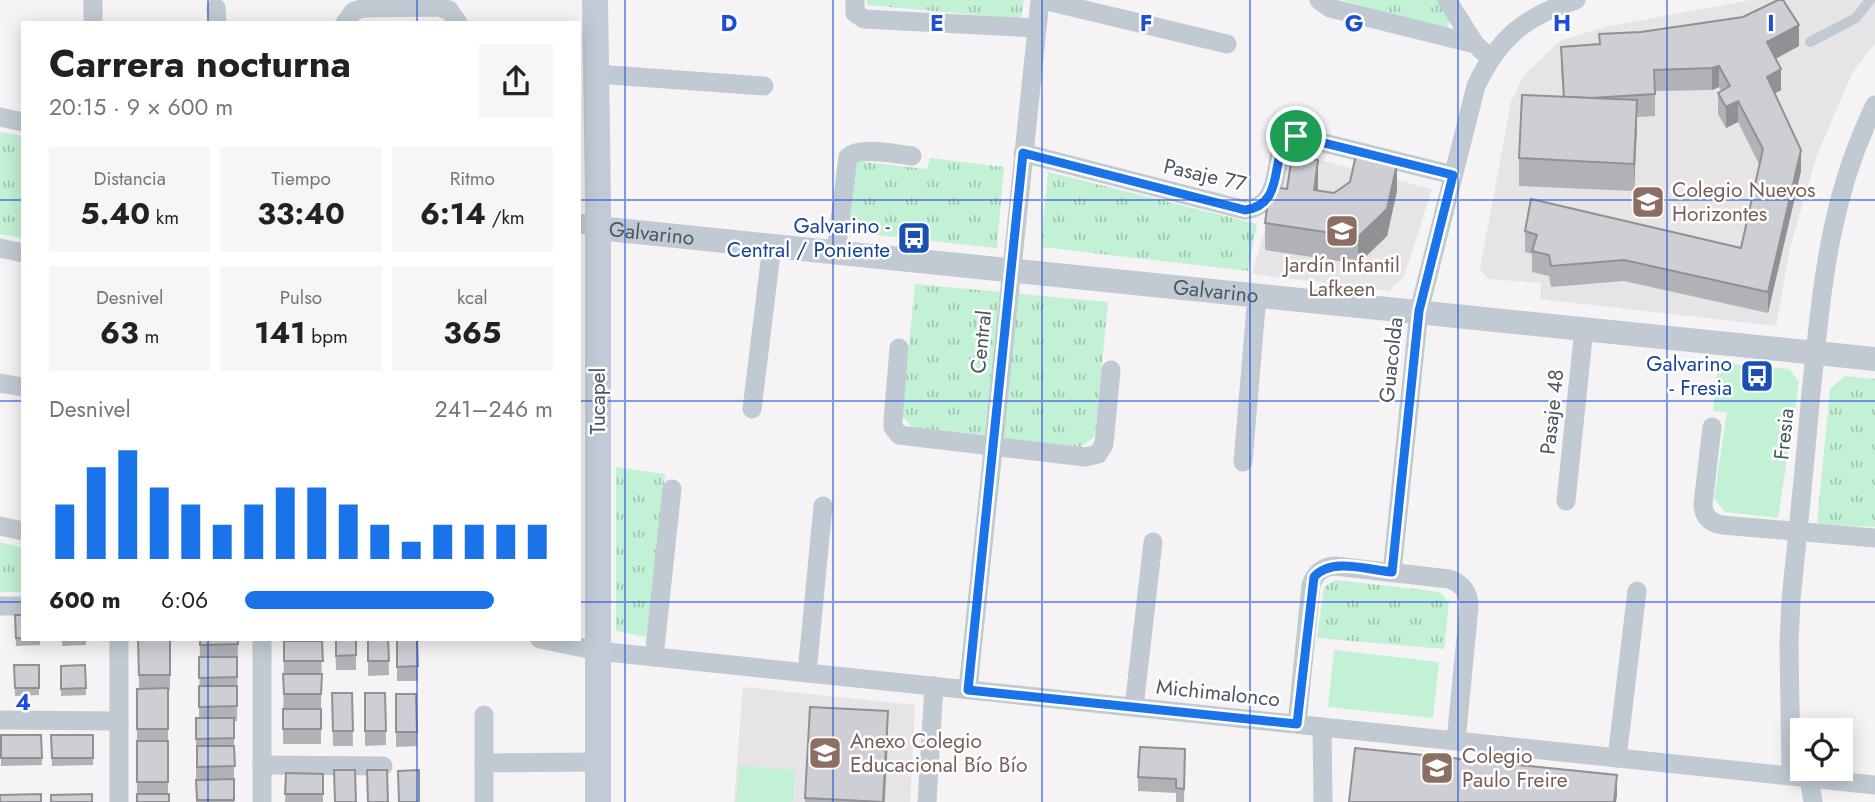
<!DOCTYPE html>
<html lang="es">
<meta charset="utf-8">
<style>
:root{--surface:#fff;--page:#f6f6f6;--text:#222;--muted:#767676;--accent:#1a73e8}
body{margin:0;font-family:Jost,sans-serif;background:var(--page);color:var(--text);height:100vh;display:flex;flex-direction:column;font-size:26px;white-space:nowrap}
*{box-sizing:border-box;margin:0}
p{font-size:23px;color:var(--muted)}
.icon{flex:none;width:38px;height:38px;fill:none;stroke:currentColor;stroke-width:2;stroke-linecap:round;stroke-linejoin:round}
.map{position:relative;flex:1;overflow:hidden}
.side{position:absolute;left:21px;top:21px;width:560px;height:620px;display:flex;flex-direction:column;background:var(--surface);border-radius:0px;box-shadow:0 4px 18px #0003}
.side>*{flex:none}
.fabs{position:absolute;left:1790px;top:718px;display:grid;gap:14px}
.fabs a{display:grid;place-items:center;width:63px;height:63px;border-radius:0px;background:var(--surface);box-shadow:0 4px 18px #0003;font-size:35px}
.pin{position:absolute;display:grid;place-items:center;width:60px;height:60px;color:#fff;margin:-30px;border:4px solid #fff;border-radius:50%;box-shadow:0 2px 7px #0007}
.round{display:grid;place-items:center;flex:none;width:74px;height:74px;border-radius:0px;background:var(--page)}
.headline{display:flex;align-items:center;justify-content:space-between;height:119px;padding:0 28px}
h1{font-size:38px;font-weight:700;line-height:52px}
.figures{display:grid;grid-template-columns:repeat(3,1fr);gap:10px;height:119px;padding:7px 28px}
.figures div{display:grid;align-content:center;border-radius:0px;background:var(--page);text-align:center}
.figures b{font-size:30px;font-weight:700}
.figures small{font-size:19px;font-weight:400}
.figures p{font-size:19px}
.chart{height:196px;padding:14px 28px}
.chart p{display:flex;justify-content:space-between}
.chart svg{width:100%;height:126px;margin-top:7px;stroke:var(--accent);stroke-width:6}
ul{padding:0 28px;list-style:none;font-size:23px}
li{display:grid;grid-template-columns:112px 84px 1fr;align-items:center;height:52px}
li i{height:18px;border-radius:9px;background:var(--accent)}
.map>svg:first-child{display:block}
.education{fill:#e6e4e5}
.grass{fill:#c3f1d5}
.park{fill:url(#park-tufts)}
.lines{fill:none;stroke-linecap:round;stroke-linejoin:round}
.service{stroke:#c1cad2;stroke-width:10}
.minor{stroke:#c1cad2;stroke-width:19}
.tertiary{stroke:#c1cad2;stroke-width:24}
.secondary{stroke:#c1cbd6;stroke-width:26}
.wall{fill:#b0b2b7}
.shaded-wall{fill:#909195}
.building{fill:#cdcfd5;stroke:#909195;stroke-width:2}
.route-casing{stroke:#fff;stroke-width:14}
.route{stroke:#1a73e8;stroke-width:9}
.grid{fill:none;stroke:#1d4ed8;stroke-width:2;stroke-opacity:0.55}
.labels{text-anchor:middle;stroke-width:5;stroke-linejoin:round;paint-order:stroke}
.street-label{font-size:21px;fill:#4a5661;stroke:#fff}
.education-label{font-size:21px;fill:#785e54;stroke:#fff;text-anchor:start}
.transit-label{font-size:21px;fill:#164399;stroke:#fff;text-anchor:end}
.grid-label{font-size:23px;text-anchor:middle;font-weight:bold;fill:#1d4ed8;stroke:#fff;stroke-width:5;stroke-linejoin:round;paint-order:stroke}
</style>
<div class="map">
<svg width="1875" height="802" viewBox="0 0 1875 802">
<defs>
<pattern id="park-tufts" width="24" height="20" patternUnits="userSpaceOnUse" patternTransform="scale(1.75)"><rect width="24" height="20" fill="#c3f1d5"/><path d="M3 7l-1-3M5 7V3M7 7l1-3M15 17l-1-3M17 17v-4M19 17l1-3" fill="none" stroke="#a0c6b0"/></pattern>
</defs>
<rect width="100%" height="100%" fill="#f5f3f3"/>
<!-- education -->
<g class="education">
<polygon points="1751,0 1875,0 1875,44 1853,71 1817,155 1790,248 1776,326 1540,299 1541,283 1488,279 1480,269 1511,102 1523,76 1561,40 1609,26"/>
<polygon points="1288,152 1432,189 1404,277 1389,291 1252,274"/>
<polygon points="743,687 915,705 910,802 734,802"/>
</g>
<!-- grass -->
<g class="grass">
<polygon points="1718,363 1789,369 1799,382 1778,518 1725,512 1714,498 1727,412 1713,411"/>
<polygon points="1334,650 1439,662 1433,718 1328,707"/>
<polygon points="739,766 795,770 793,802 737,802"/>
</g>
<!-- park -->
<g class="park">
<polygon points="867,0 1024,0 1021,19 867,5"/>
<polygon points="1342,0 1443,0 1451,21 1446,28 1438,28"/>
<polygon points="0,132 23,136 23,238 0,234"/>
<polygon points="930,158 1004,167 997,248 848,232 855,161 927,169"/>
<polygon points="1048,172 1257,224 1248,271 1041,247"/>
<polygon points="915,284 1108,302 1095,436 1081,447 913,428 902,416"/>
<polygon points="1845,376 1875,379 1875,527 1817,524 1830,389"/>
<polygon points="616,467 665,474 647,637 616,631"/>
<polygon points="0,542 23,548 23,592 0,592"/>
<polygon points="1336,580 1440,592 1449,603 1444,649 1317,638 1324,587"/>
</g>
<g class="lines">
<!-- service -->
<polyline class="service" points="1810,42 1856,18 1870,0"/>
<!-- minor -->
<g class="minor">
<polyline points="93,0 93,23"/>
<polyline points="855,0 855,13 864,19 1037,28"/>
<polyline points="1043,0 1227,44"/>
<polyline points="1319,0 1330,8 1475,44 1490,58"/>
<polyline points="1447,0 1475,44"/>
<polyline points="216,8 217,23"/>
<polyline points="345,23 354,11 364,8 438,7 449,10 458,23"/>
<polyline points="596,74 764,86"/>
<polyline points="0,117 23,122"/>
<path d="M1023 153 1245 210C1291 204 1265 144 1296 136L1453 175"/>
<polyline points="579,223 598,228"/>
<polyline points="0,248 23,253"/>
<path d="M836 252 848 157C860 146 896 154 912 156"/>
<polyline points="899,348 893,421 893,427 899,435 1085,457 1098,454 1104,444 1111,370"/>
<polyline points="0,383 23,387"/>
<polyline points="752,409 772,245"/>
<path d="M1712 427 1703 504C1703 516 1710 523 1722 525L1875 538"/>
<polyline points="1243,462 1257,295"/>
<polyline points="1566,501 1584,328"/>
<polyline points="0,526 23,531"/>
<path d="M1392 572 1419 311 1476 86C1499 37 1526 16 1576 0"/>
<polyline points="0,606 23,606"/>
<polyline points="540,639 598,651 1875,785"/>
<polyline points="654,657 672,489"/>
<polyline points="807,673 823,506"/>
<polyline points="968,689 1040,0"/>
<polyline points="1134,707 1153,542"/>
<polyline points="0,720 119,721"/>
<path d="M1297 724 1311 585C1315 573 1322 567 1335 566L1449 579C1463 584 1469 592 1469 607L1456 741"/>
<polyline points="1322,727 1323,802"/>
<polyline points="1617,758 1637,591"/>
<polyline points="484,763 598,762"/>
<polyline points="262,765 383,766"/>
<path d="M1791 776 1789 643 1791 599C1798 531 1805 462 1811 393 1822 290 1828 201 1875 105"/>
<polyline points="1809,778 1813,802"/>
<polyline points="119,802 119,639"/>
<polyline points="262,802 262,639"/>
<polyline points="484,802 484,715"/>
<polyline points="927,802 934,686"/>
</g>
<!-- tertiary -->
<path class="tertiary" id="s1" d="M598 228 1875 359"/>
<!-- secondary -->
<polyline class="secondary" points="595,0 598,200 598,802"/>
</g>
<!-- wall -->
<g class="wall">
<polygon points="1599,34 1799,46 1776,59 1781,90 1775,93 1801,171 1768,313 1624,281 1551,287 1549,276 1532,272 1532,254 1525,252 1525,231 1741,248 1759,164 1738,122 1726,128 1718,114 1718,93 1721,91 1719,87 1712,90 1655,91 1655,116 1637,117 1634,191 1519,186 1519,158 1563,97 1561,68 1561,47 1599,44"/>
<polygon points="1318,187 1318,190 1334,193 1397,191 1387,236 1358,264 1265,250 1265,223 1287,189"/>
<polygon points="15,615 23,615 23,639 40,639 40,645 16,646"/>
<polygon points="62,639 86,639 86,645 62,646"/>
<polygon points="138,639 170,639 170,690 168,690 168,794 137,802 137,689 139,689"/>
<polygon points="200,639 238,639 237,721 234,721 234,802 196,802 196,718 199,718"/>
<polygon points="284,639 322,639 321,709 297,709 321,709 321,744 283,744"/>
<polygon points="335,639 356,639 356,670 336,670"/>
<polygon points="368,639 388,639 389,675 368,676"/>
<polygon points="397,639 417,639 418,681 397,681"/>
<polygon points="14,665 39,665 39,695 15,696"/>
<polygon points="85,665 86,695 61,696 61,666"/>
<polygon points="332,693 352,693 353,746 333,746"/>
<polygon points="365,693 385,693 386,745 365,746"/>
<polygon points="396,694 416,694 417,746 396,747"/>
<polygon points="810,707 888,739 885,802 805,802"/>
<polygon points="1,735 41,735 42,765 1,766"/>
<polygon points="51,735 93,735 93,765 52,766"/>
<polygon points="1185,749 1184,802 1176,802 1176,793 1138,791 1138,777"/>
<polygon points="286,773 323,774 323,802 285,802"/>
</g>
<!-- shaded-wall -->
<g class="shaded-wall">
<polygon points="1799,25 1799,46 1767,63 1767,42"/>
<polygon points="1719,66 1719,87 1712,90 1712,68"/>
<polygon points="1781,69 1781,90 1767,98 1767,77"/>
<polygon points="1637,100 1637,127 1634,191 1634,164"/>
<polygon points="1738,101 1738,122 1726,128 1726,107"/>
<polygon points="1801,150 1801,171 1768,313 1768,292"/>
<polygon points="1318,160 1318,187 1314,217 1314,190"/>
<polygon points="1397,164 1397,191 1387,236 1358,264 1358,237"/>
<polygon points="888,711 888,739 884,802 883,802"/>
<polygon points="1617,775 1617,796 1616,802 1614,802"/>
</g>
<!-- building -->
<g class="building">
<polygon points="1778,0 1783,0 1799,25 1767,42 1781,69 1767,77 1801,150 1768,292 1624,260 1551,266 1549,255 1532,251 1537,235 1525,231 1531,199 1741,248 1763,149 1738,101 1726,107 1718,93 1730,86 1719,66 1712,68 1654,70 1655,94 1591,98 1564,97 1561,47 1600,44 1599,34 1641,32 1743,17"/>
<polygon points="1522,95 1637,100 1634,164 1519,158"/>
<polygon points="1356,155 1397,164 1387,209 1358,237 1265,223 1270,187 1287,189 1292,156 1318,160 1314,190 1334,193 1350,182"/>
<polygon points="15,615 23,615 23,638 16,638"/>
<polygon points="138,639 170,639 170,675 139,675"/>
<polygon points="200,639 238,639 238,644 200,645"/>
<polygon points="336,639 356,639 356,655 336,656"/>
<polygon points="368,639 388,639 389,661 368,661"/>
<polygon points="397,639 417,639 418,666 397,667"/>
<polygon points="284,641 322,641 323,661 284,661"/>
<polygon points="199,657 237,657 237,677 199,678"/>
<polygon points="14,665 39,665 39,688 15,688"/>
<polygon points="85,665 86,688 61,689 61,666"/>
<polygon points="283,674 322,674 321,694 284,694"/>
<polygon points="199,686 237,686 237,706 199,707"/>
<polygon points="168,688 168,729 137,729 137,689"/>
<polygon points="332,693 352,693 353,731 333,731"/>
<polygon points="365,693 385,693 386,731 365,731"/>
<polygon points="396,694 416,694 417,732 396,732"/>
<polygon points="810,707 888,711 883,802 805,798"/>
<rect x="283" y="709" width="38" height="20"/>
<polygon points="196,718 234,718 234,738 196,739"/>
<polygon points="1,735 41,735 42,758 1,758"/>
<polygon points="51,735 93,735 93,758 52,758"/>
<rect x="137" y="741" width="31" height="41"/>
<polygon points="197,746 234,746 235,766 197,767"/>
<polygon points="1140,747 1185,749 1184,789 1176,788 1176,779 1138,777"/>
<polygon points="1355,748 1617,775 1614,802 1349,802"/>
<polygon points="334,770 355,770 356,802 335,802"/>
<polygon points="367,770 387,770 388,802 368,802"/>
<polygon points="419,770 419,802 399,802 398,771"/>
<polygon points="286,773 323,774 323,794 285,794"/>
<polygon points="234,779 234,800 197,800 196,780"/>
<polygon points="41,794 41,802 0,802 0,795"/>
<polygon points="92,794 92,802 51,802 51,795"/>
<rect x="137" y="794" width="32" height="8"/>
</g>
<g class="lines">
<defs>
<path id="route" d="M1296 136 1453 175 1419 311 1392 572C1369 570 1331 557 1314 577L1297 724 968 690 1023 153 1245 210C1291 204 1265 144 1296 136Z"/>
</defs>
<!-- route casing -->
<use href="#route" class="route-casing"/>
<!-- route -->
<use href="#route" class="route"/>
</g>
<!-- grid -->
<path class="grid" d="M208 0V23M417 0V23M625 0V802M833 0V802M1042 0V802M1250 0V802M1458 0V802M1667 0V802M0 200H23M579 200H1875M0 401H23M579 401H1875M0 602H23M579 602H1875M208 639V802M417 639V802"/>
<!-- icons -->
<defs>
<symbol id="school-square" viewBox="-11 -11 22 22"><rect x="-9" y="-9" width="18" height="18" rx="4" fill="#8d6e63" stroke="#fff"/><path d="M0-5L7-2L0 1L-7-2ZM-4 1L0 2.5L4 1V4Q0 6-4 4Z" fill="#fff"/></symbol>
<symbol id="bus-square" viewBox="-11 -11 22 22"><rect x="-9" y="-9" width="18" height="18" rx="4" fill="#1a4fb4" stroke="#fff"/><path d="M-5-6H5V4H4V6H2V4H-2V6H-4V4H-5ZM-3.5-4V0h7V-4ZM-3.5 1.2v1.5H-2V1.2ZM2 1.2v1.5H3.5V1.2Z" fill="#fff"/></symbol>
</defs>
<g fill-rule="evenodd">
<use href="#school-square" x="1629" y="183" width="38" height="38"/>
<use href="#school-square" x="1323" y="212" width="38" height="38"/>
<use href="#bus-square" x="895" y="219" width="38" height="38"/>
<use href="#bus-square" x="1738" y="357" width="38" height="38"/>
<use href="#school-square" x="806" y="734" width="38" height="38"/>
<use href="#school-square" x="1418" y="749" width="38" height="38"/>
</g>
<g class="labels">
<!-- street labels -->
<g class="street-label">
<text transform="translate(1205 175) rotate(13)" y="7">Pasaje 77</text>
<text dy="7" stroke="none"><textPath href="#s1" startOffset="54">Galvarino</textPath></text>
<text dy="7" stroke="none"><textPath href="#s1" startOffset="621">Galvarino</textPath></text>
<text transform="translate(981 342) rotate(-84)" y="7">Central</text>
<text transform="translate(1391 360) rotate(-84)" y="7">Guacolda</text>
<text transform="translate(598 401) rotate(-90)" y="7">Tucapel</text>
<text transform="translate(1552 412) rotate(-84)" y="7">Pasaje 48</text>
<text transform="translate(1784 434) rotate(-84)" y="7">Fresia</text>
<text transform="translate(1218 693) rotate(6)" y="7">Michimalonco</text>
</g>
<!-- education labels -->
<g class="education-label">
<text x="1672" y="197">Colegio Nuevos<tspan x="1672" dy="24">Horizontes</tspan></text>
<text x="1342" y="272" text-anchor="middle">Jardín Infantil<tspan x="1342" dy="24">Lafkeen</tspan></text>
<text x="850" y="748">Anexo Colegio<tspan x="850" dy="24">Educacional Bío Bío</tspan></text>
<text x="1462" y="763">Colegio<tspan x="1462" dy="24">Paulo Freire</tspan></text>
</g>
<!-- transit labels -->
<g class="transit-label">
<text x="890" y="233">Galvarino -<tspan x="890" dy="24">Central / Poniente</tspan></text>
<text x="1732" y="371">Galvarino<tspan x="1732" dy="24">- Fresia</tspan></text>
</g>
</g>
<g class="grid-label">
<text x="729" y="31">D</text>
<text x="937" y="31">E</text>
<text x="1146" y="31">F</text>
<text x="1354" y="31">G</text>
<text x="1562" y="31">H</text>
<text x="1771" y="31">I</text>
<text x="23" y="710">4</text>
</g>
</svg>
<div class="fabs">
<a><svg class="icon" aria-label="locate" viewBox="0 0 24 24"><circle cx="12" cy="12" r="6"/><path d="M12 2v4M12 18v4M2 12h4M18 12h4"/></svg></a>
</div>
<div class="pin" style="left:1296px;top:136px;background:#1e9e55"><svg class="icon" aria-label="arrive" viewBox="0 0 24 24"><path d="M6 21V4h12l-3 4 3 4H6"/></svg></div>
<section class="side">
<div class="headline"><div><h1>Carrera nocturna</h1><p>20:15 · 9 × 600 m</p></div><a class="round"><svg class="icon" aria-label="share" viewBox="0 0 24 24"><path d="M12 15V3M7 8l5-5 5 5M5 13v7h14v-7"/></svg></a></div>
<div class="figures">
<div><p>Distancia</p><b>5.40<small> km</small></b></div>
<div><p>Tiempo</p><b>33:40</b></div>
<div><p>Ritmo</p><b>6:14<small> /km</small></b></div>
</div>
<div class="figures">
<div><p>Desnivel</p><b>63<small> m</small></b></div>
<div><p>Pulso</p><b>141<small> bpm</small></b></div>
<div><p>kcal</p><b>365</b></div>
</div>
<div class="chart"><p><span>Desnivel</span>241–246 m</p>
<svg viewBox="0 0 160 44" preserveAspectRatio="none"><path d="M5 44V25M15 44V12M25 44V6M35 44V19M45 44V25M55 44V32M65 44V25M75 44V19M85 44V19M95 44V25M105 44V32M115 44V38M125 44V32M135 44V32M145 44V32M155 44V32"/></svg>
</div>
<ul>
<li><b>600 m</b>6:06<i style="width:81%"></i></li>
</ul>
</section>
</div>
